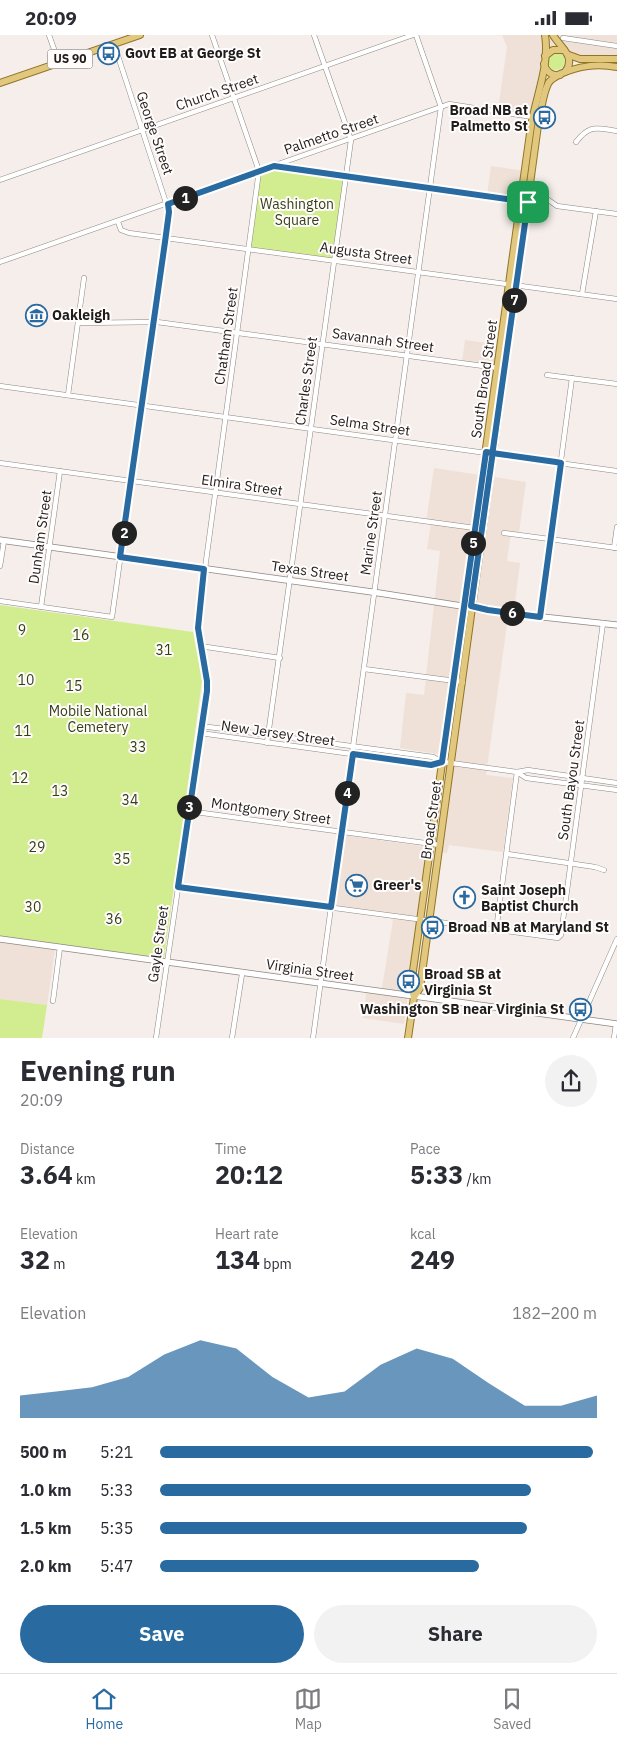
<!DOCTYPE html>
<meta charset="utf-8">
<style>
:root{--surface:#fff;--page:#f2f2f3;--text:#2b2b33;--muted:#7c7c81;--line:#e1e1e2;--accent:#296aa0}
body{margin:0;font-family:"IBM Plex Sans",sans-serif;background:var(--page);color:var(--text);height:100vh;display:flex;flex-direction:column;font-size:19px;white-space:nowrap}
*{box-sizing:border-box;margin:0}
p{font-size:16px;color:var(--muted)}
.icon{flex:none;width:28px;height:28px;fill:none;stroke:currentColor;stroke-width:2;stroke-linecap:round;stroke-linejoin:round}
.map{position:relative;height:1003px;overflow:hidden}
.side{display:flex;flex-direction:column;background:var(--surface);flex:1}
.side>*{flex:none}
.pin{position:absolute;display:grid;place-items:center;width:42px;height:42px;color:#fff;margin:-21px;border-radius:10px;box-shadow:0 2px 8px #0006}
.km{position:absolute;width:25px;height:25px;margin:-12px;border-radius:50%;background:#222;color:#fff;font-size:14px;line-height:25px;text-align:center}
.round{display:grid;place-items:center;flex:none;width:52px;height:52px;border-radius:26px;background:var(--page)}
.overview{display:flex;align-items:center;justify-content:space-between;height:85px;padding:0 20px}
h1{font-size:28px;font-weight:700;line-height:38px}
.figures{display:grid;grid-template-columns:repeat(3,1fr);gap:8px;height:85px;padding:5px 20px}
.figures div{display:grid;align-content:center}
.figures b{font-size:25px;font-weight:700}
.figures small{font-size:14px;font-weight:400}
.figures p{font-size:14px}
.chart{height:140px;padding:10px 20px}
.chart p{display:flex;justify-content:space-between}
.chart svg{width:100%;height:90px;margin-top:5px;fill:var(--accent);opacity:.7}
.primary-button{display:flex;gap:10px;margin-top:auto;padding:10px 20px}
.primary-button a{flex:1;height:58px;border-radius:30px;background:var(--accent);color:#fff;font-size:20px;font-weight:700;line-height:58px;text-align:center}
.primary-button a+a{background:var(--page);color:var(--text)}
ul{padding:0 20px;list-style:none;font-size:16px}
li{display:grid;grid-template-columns:80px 60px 1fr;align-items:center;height:38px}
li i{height:12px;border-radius:6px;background:var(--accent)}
.status{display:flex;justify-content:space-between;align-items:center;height:35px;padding:0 25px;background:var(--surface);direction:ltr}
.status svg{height:14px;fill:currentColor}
.dock{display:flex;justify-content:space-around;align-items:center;height:70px;border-top:1px solid var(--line);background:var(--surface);font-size:14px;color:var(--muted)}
.dock a{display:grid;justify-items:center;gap:2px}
.dock .on{color:var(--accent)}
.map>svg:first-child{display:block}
.built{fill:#efe1d8}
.green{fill:#d2ec90}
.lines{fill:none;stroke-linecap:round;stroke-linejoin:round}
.street-casing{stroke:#8e8783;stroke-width:5.5}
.secondary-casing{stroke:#8e8783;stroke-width:7}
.primary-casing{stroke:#917524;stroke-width:8}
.street{stroke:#fff;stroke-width:4.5}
.secondary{stroke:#fff;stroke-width:5.5}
.primary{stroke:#e2c87f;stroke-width:6}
.route-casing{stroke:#fff;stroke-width:10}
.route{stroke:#296aa0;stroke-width:6}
.labels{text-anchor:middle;stroke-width:4;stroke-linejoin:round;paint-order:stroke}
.shield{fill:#fffcfb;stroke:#62605e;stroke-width:1}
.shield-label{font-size:12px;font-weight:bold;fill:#1f1d1b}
.poi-label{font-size:14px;font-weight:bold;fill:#1f1d1b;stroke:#fffcfb;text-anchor:start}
.street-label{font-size:14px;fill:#1f1d1b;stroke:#fffcfb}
.park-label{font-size:14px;fill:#343f16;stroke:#fffcfb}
</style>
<div class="status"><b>20:09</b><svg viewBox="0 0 49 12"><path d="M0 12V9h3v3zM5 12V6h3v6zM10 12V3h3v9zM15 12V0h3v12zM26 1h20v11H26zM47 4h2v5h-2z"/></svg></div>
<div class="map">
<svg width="617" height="1003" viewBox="0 0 617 1003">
<rect width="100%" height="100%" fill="#f5eeea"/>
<!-- built -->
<g class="built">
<polygon points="502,0 617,0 617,30 543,20 531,79 498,74 507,12"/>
<polygon points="491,131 525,136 521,166 487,161"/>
<polygon points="465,305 501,310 498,333 462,328"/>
<polygon points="434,433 526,447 519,497 511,497 507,526 520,528 513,582 508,582 486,740 513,743 503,817 449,810 447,818 427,816 404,989 363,983 367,952 382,953 394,879 333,870 344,800 442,814 455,722 400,713 406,658 424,660 440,516 427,514 431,488 426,487"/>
<polygon points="0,907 55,914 47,970 0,964"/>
</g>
<!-- green -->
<g class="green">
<circle cx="556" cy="26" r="9"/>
<polygon points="274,131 346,141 334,225 249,213 259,136"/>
<polygon points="0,570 193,597 202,646 164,924 0,901"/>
<polygon points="0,964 47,970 42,1003 0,1003"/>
</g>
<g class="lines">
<defs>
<g id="street">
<polyline points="49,0 59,28"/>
<polyline points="563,3 617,11"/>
<path d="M576 107C590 89 596 93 617 96"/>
<polyline points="276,131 521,166"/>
<polyline points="0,145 413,0"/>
<polyline points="547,164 557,171 617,179"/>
<polyline points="118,187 121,195 129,198 617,264"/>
<polyline points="0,227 449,69 533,82"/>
<polyline points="582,259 596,176"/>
<polyline points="79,288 157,287 498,333"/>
<polyline points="547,340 617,349"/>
<polyline points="0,351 617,436"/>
<polyline points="68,360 84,243"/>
<polyline points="0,428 482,494"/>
<polyline points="504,498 617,513"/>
<polyline points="614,513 617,492"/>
<polyline points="0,531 4,506"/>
<polyline points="0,566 112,582 169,177 114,9"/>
<polyline points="41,572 60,436"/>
<polyline points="540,582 572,343"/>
<polyline points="200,611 280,623"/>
<polyline points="364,634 463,647"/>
<polyline points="201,691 433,722 442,727 451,728 517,737 528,735 617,748"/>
<polyline points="200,698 431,730 442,727"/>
<polyline points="267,708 351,105 314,0"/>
<polyline points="517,737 526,743 617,755"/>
<polyline points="188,776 440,810"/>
<polyline points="507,819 595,832 604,835"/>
<polyline points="178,852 558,903 561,900 603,588"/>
<polyline points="496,896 517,737"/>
<polyline points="53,966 60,912"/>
<path d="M156 1003 207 656C208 632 198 609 198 585L259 136 212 0"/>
<polyline points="232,1003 242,939"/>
<polyline points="313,1003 441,72 416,0"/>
<polyline points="573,1003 617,904"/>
<polyline points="614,1003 616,989"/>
</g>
<g id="secondary">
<polyline points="0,505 379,558 506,578 617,590"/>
<polyline points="0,904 617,989"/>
</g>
<g id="primary">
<path d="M553 0C560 12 577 22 565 37"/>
<polyline points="569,20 580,24 617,24"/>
<polyline points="545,21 553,15 564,15"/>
<path d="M544 29C546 36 551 41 560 40"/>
<polyline points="0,48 140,0"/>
<path d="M414 962 411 952 413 936 531 91C536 61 550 30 545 0"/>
<path d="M408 1003 414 962 420 953 539 83C542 72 543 59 548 49 550 44 556 42 560 39 579 31 596 28 617 32"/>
</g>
</defs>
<!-- street casing -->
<use href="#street" class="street-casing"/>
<!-- secondary casing -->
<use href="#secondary" class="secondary-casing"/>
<!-- primary casing -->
<use href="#primary" class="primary-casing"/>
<!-- street -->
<use href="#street" class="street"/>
<!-- secondary -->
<use href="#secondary" class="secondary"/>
<!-- primary -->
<use href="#primary" class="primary"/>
</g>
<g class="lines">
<defs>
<polyline id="route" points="528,167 274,131 168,169 169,177 165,207 120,522 204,534 198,593 207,646 207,656 178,852 331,872 353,719 431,730 442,727 486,417 499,419 556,427 561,428 540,582 488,575 471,571 492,423 493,414 528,167"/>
</defs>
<!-- route casing -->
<use href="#route" class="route-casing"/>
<!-- route -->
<use href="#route" class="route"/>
</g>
<!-- icons -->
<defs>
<symbol id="bus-ring" viewBox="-11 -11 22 22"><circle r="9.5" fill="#fffcfb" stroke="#296aa0" stroke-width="1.5"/><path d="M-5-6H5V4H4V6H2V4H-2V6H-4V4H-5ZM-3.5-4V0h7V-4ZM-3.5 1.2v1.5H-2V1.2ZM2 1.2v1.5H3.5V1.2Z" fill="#296aa0"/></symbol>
<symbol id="museum-ring" viewBox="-11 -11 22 22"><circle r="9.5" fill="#fffcfb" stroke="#296aa0" stroke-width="1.5"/><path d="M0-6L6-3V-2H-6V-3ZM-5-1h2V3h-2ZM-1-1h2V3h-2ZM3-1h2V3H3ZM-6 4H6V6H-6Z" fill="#296aa0"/></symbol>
<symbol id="supermarket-ring" viewBox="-11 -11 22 22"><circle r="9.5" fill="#fffcfb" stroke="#296aa0" stroke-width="1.5"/><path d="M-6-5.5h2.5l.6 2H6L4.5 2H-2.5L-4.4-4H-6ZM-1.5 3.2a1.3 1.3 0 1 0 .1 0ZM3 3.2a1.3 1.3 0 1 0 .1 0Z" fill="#296aa0"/></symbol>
<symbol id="church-ring" viewBox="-11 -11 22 22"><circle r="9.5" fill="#fffcfb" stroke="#296aa0" stroke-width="1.5"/><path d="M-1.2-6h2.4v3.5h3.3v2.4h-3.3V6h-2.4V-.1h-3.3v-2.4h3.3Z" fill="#296aa0"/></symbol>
</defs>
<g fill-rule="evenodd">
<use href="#bus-ring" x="96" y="6" width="25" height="25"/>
<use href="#bus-ring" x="532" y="70" width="25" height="25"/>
<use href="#museum-ring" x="24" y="268" width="25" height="25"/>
<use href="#supermarket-ring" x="344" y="838" width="25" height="25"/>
<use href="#church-ring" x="452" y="850" width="25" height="25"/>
<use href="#bus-ring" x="420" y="880" width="25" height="25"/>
<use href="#bus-ring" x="396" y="934" width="25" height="25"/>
<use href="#bus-ring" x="568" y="962" width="25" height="25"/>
</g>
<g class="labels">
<!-- shield labels -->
<rect class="shield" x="47.5" y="14.5" width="45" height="19" rx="4"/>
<g class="shield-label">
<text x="70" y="28">US 90</text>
</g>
<!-- poi labels -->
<g class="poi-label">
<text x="125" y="23">Govt EB at George St</text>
<text x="528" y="80" text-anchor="end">Broad NB at<tspan x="528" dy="16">Palmetto St</tspan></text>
<text x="52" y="285">Oakleigh</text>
<text x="373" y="855">Greer's</text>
<text x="481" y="860">Saint Joseph<tspan x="481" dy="16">Baptist Church</tspan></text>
<text x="448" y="897">Broad NB at Maryland St</text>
<text x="424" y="944">Broad SB at<tspan x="424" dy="16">Virginia St</tspan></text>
<text x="564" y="979" text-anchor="end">Washington SB near Virginia St</text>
</g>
<!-- street labels -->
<g class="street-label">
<text transform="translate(217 57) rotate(-19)" y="5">Church Street</text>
<text transform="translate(155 98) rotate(71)" y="5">George Street</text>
<text transform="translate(331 99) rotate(-19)" y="5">Palmetto Street</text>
<text transform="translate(366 218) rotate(8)" y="5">Augusta Street</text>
<text transform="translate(226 301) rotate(-82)" y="5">Chatham Street</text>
<text transform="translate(383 305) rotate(8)" y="5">Savannah Street</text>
<text transform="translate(484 344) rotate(-82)" y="5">South Broad Street</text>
<text transform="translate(306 346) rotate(-82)" y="5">Charles Street</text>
<text transform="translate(370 390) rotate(8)" y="5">Selma Street</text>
<text transform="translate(242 450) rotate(8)" y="5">Elmira Street</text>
<text transform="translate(371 498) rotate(-82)" y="5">Marine Street</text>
<text transform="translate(40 502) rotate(-82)" y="5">Dunham Street</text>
<text transform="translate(310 536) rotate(8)" y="5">Texas Street</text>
<text transform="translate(278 698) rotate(8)" y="5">New Jersey Street</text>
<text transform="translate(571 745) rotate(-82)" y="5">South Bayou Street</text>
<text transform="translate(271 776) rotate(8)" y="5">Montgomery Street</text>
<text transform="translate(431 785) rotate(-82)" y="5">Broad Street</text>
<text transform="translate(158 909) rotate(-82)" y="5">Gayle Street</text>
<text transform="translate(310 935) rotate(8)" y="5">Virginia Street</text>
</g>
<!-- park labels -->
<g class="park-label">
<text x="297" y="174">Washington<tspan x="297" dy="16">Square</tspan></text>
<text x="22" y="600">9</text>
<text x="81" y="605">16</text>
<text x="164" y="620">31</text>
<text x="26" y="650">10</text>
<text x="74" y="656">15</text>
<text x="98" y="681">Mobile National<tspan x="98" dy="16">Cemetery</tspan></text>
<text x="23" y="701">11</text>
<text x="138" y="717">33</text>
<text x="20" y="748">12</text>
<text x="60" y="761">13</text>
<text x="130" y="770">34</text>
<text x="37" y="817">29</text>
<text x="122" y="829">35</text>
<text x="33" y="877">30</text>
<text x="114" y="889">36</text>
</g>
</g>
</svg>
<div class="pin" style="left:528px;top:167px;background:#1e9e55"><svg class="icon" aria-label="arrive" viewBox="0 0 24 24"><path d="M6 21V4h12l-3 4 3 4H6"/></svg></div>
<b class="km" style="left:185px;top:163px">1</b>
<b class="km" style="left:124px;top:498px">2</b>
<b class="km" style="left:189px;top:772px">3</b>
<b class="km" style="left:347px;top:758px">4</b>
<b class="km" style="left:473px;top:508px">5</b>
<b class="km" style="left:512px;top:578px">6</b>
<b class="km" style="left:514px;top:265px">7</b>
</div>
<section class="side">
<div class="overview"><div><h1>Evening run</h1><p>20:09</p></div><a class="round"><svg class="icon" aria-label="share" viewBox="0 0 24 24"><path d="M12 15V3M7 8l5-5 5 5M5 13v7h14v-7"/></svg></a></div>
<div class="figures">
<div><p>Distance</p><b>3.64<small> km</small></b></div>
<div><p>Time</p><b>20:12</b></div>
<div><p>Pace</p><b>5:33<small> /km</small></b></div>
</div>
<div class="figures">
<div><p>Elevation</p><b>32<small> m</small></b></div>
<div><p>Heart rate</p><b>134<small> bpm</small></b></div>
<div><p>kcal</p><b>249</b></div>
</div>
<div class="chart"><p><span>Elevation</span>182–200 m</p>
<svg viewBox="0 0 160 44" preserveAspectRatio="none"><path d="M0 44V33L10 31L20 29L30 24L40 13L50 6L60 10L70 24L80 34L90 31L100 18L110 10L120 15L130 27L140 38L150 38L160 33V44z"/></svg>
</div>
<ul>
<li><b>500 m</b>5:21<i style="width:99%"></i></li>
<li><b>1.0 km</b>5:33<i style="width:85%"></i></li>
<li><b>1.5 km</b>5:35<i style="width:84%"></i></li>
<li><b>2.0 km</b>5:47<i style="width:73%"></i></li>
</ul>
<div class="primary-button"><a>Save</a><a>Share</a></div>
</section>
<nav class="dock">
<a class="on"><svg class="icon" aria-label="home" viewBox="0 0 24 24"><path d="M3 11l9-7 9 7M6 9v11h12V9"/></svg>Home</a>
<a><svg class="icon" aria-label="map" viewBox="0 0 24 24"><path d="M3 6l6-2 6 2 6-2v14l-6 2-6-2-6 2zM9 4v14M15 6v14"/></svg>Map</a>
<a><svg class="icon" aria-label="saved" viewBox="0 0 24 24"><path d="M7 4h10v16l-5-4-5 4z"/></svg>Saved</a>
</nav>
